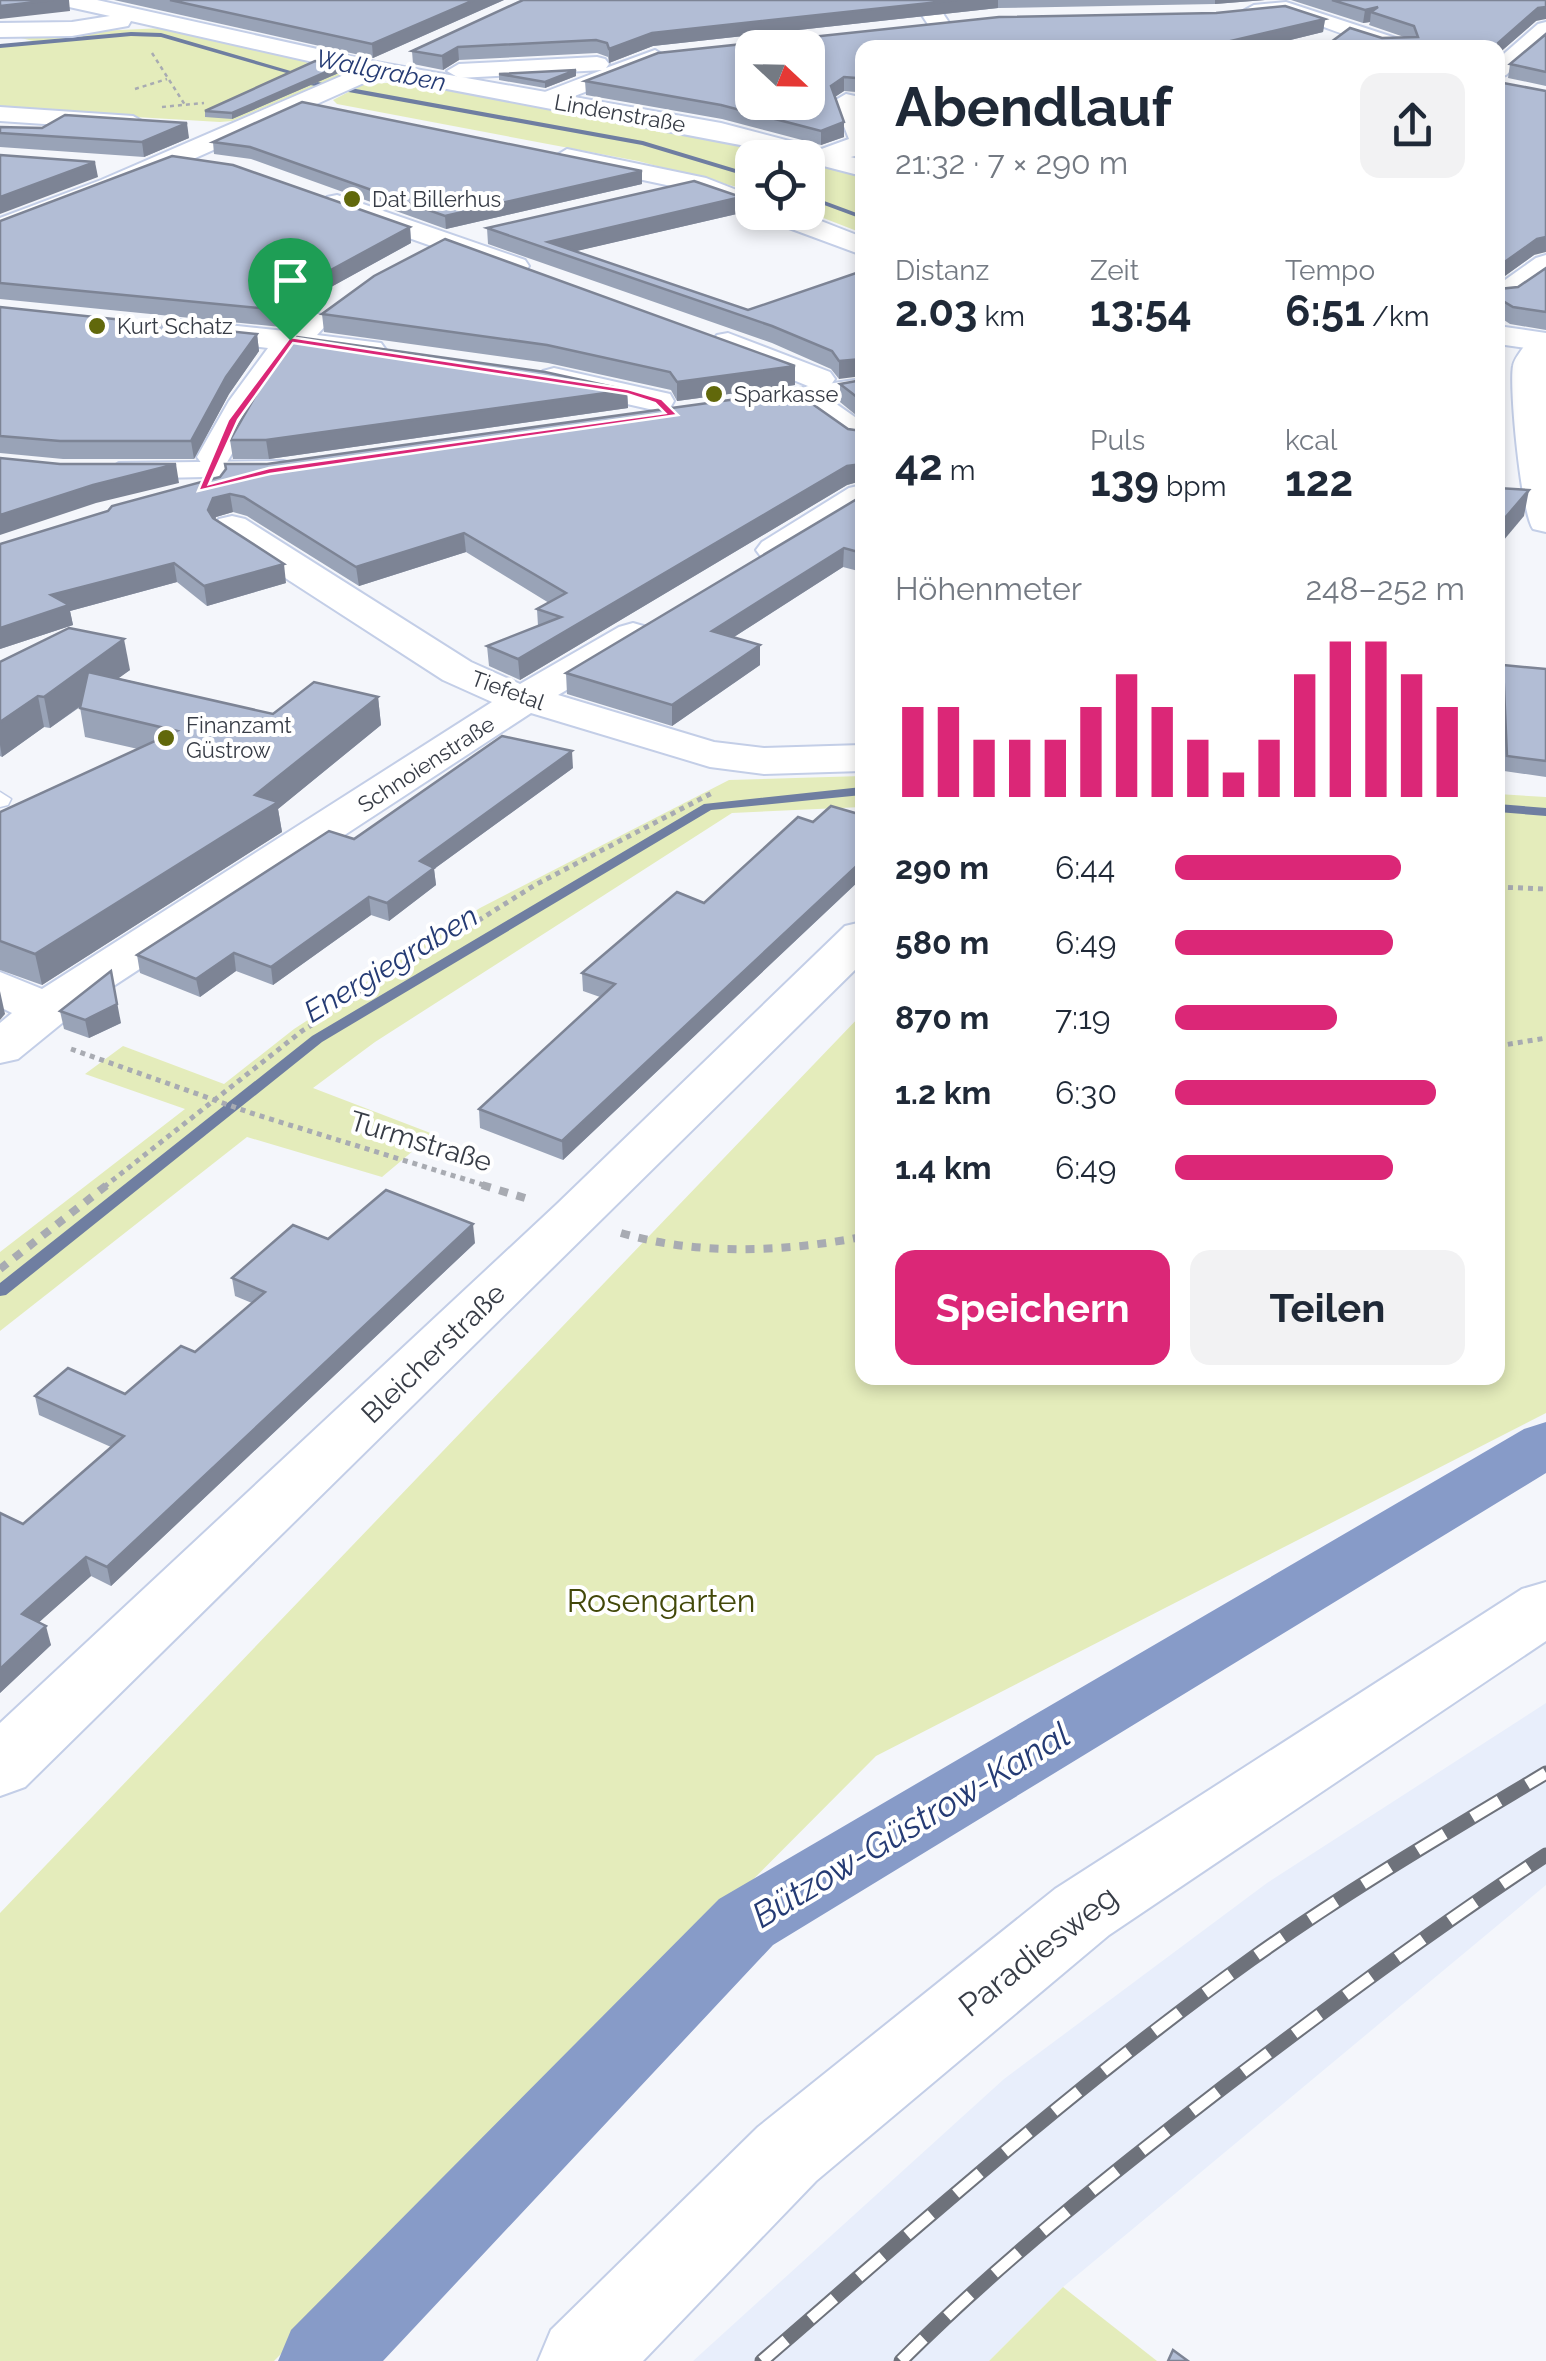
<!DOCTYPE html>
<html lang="de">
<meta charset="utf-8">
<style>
:root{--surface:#fff;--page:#f2f2f3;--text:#1f2937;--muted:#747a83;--accent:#db2777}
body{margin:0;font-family:Raleway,sans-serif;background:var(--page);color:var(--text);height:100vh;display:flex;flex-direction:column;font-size:38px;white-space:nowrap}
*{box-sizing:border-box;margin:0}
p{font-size:32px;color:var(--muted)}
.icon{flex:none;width:55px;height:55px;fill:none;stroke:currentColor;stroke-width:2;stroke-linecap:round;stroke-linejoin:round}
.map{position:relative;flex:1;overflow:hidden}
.details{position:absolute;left:855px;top:40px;width:650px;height:1345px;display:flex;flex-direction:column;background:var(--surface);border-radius:20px;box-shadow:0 5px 15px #0003}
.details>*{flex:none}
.needle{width:65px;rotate:112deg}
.tools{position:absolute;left:735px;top:30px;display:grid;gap:20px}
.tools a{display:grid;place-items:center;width:90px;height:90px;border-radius:20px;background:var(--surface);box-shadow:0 5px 15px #0003;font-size:50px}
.pin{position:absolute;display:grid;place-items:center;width:85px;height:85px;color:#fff;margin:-102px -42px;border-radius:50% 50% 50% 0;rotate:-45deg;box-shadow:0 0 10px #0007}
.pin .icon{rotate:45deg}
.round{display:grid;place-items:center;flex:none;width:105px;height:105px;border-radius:20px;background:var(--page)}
.head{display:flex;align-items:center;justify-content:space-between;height:170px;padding:0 40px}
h1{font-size:55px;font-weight:700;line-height:75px}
.metrics{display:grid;grid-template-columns:repeat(3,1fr);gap:15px;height:170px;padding:10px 40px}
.metrics div{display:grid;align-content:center}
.metrics b{font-size:42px;font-weight:700}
.metrics small{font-size:28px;font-weight:400}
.metrics p{font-size:28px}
.chart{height:280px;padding:20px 40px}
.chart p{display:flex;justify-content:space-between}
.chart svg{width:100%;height:180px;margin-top:10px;stroke:var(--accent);stroke-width:6}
.action{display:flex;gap:20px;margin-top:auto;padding:20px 40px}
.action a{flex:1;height:115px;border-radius:20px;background:var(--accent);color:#fff;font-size:40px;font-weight:700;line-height:115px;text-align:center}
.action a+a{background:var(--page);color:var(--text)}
ul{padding:0 40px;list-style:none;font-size:32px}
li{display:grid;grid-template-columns:160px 120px 1fr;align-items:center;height:75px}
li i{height:25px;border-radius:12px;background:var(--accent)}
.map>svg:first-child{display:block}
.built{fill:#e8eefb}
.green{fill:#e4ecbb}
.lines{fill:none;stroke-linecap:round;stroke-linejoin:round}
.stream{fill:#6f7ea1;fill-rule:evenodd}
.canal{fill:#879bc8;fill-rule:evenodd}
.service-casing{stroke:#c3cee7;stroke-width:3}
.pedestrian-casing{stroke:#c3cee7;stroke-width:4}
.minor-casing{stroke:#c3cee7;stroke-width:4}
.tertiary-casing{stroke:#c3cee7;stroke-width:4}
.primary-casing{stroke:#c3cee7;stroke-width:4}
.path-far2{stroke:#a8abb2;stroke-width:2.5;stroke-dasharray:4 4;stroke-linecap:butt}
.path-far1{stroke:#a8abb2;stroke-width:5;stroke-dasharray:5 5;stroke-linecap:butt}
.path{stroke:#a8abb2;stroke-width:8;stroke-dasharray:9 9;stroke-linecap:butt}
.service{fill:#fff;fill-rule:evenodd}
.pedestrian{fill:#fff;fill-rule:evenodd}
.minor{fill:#fff;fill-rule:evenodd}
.tertiary{fill:#fff;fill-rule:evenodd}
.primary{fill:#fff;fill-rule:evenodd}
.rail-casing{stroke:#6e727b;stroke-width:15}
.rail{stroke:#fff;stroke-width:11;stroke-dasharray:32;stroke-linecap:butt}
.wall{fill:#99a3b7;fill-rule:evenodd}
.shaded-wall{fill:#7d8495}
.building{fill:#b2bdd5;stroke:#7d8495;stroke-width:2.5;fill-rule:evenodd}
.route{fill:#db2777;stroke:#fff;stroke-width:2.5;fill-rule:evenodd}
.poi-dot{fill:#61680b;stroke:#fff;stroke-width:4}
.labels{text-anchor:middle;stroke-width:8;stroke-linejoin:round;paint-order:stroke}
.far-street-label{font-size:22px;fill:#373c46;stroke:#fff}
.far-poi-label{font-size:22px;fill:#373c46;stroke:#fff;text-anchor:start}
.far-water-label{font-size:25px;font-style:italic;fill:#253b74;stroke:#fff}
.street-label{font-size:28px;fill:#373c46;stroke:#fff}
.water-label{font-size:30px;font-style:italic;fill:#253b74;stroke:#fff}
.near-park-label{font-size:32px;fill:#424809;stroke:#fff}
.near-street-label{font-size:32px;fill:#373c46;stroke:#fff}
.near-water-label{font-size:35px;font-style:italic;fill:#253b74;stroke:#fff}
</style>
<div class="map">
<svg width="1546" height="2361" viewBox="0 0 1546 2361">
<rect width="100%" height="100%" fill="#f4f6fb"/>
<!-- built -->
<polygon class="built" points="1546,1703 1546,1885 1063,2287 989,2361 693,2361 1004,2079 1267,1883"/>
<!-- green -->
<g class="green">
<polygon points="164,28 312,63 341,75 232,121 220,122 0,109 0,45 33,41 9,35"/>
<polygon points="410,82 619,117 797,155 752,158 752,191 638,161 337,104 333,100 364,84"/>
<polygon points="808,163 820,167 831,164 862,174 862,233 808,212"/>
<polygon points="862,776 862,807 732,813 375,1042 313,1088 433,1134 382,1177 247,1137 0,1331 0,1252 185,1109 85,1074 123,1046 224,1084 294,1029 480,908 729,780"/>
<polygon points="1498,794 1546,797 1546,1413 876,1756 274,2361 0,2361 0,1913 862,1014 862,1378 1498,1378"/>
<polygon points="1063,2287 1157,2361 989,2361"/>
</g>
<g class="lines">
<!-- stream -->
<g class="stream">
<polygon points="131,32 161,33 294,72 312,81 643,141 752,174 752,178 642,145 310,85 290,74 161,37 131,36 0,48 0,44"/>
<polygon points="808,195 862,215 862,219 808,199"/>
<polygon points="862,787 862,795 711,810 322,1042 6,1295 0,1296 0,1283 312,1036 704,804"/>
<polygon points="1498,804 1546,808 1546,816 1498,812"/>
</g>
<!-- canal -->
<polygon class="canal" points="1546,1422 1546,1473 773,1945 383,2361 278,2361 291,2330 719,1899 1524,1429"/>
<defs>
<polygon id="service" points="0,792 11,799 8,805 0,807"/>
<g id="pedestrian">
<polygon points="862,379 862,395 764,409 751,401 764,393"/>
<polygon points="283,461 292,463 296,469 292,475 119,479 106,471 119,463"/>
</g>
<g id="minor">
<polygon points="57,0 97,0 376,62 388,69 384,74 119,192 0,236 0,218 101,180 353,71 131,21 128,26 72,36 0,37 0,23 72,22 110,16 60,5"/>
<polygon points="912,0 934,0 950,24 947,29 931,29"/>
<path d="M1286 2 1411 43 1414 48C1364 48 1336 28 1289 16 1273 12 1256 23 1243 11L1254 5Z"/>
<polygon points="655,50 666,57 663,62 546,107 537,105 534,100 537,95 602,70 459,78 447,71 459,64 597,57 605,59 609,64 606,68"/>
<polygon points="846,94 855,96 862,112 862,154 825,164 816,161 812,156 816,151 849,139 834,101"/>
<polygon points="0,107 133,116 145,123 133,130 0,121"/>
<polygon points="567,149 706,178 752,196 755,212 690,190 558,162 554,157"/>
<polygon points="337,195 525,260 529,266 525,272 505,272 327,209 323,203 327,197"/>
<polygon points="759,212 798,212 862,237 862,255 762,218"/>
<polygon points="1546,255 1546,277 1513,301 1498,303 1498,285 1536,258"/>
<polygon points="314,313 325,316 329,322 317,335 381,343 386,350 381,357 370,359 299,351 271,386 226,464 214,467 202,464 197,457 229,401 268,348 171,336 167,329 171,322 182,320 285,331 303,316"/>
<polygon points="728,333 830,372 835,379 830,386 808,386 717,349 712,342 717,335"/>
<path d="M1536 343 1546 345V532L1533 529C1521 511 1509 388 1513 366 1514 359 1521 351 1525 345Z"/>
<polygon points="554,368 670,394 674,401 670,408 658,411 543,385 538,378 543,371"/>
<polygon points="810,391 822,394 862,422 862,447 850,444 798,408 794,401 798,394"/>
<polygon points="862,485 862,511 788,558 775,561 762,558 756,550 762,542 849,488"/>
<polygon points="232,516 245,519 471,662 520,684 619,627 633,623 647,627 653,635 647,643 558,695 714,742 764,748 862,745 862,771 764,774 710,767 531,713 83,1006 18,1059 0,1063 0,1023 12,1013 0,1007 0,972 42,989 492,702 443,680 219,535 214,527 219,519"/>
<polygon points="1546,1582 1546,1641 1109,1935 816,2181 643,2361 538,2361 551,2330 758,2127 1055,1889 1522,1589"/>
</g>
<g id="tertiary">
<polygon points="1546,22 1546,40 1506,75 1498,77 1498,59 1538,24"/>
<polygon points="1498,326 1546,333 1546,351 1498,344"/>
</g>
<g id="primary">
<polygon points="376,62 721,123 862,160 862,176 808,162 808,158 368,74 364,69"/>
<polygon points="862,922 862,963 25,1787 0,1796 0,1723 557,1204 845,926"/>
</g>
</defs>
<!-- service casing -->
<use href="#service" class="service-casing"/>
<!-- pedestrian casing -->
<use href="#pedestrian" class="pedestrian-casing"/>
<!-- minor casing -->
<use href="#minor" class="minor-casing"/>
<!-- tertiary casing -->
<use href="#tertiary" class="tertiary-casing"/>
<!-- primary casing -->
<use href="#primary" class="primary-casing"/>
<!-- path-far2 -->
<g class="path-far2">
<polyline points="152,53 185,105"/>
<polyline points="135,89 167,79"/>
<polyline points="162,107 204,103"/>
</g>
<!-- path-far1 -->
<g class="path-far1">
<polyline points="1498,887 1546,889"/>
<polyline points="1498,1046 1546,1038"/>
<polyline points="71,1049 251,1113 490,1187"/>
<polyline points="104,1187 302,1031 535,885 712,793"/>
</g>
<!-- path -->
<g class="path">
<polyline points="482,1185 525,1198"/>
<path d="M621 1233C699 1256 783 1252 862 1237"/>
<polyline points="0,1269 107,1185"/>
</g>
<!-- service -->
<use href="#service" class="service"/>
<!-- pedestrian -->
<use href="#pedestrian" class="pedestrian"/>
<!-- minor -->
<use href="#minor" class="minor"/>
<!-- tertiary -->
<use href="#tertiary" class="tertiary"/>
<!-- primary -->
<use href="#primary" class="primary"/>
<defs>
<g id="rail">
<path d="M762 2361C921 2223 1079 2083 1250 1960 1345 1892 1446 1833 1546 1773"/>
<path d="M901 2361C1002 2260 1112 2173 1225 2086 1330 2006 1436 1927 1546 1855"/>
</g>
</defs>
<!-- rail casing -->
<use href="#rail" class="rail-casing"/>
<!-- rail -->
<use href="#rail" class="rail"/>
</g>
<!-- wall -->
<g class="wall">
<polygon points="114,0 504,0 373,58"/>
<polygon points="523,0 1265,0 1215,4 998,8 653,46 609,63 608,57 597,53 459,60 443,70 413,64 412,51"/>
<polygon points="1291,0 1546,0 1536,21 1498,54 1382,38 1407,38 1369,25 1370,22 1363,23"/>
<path d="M1285 6 1325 19 1323 32 1258 48H862V105L856 92 844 91 835 97 844 122V137L821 145 722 119 586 95 585 81 658 53 752 43 756 38H802L999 17 1216 13ZM752 48H808V102H752Z"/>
<polygon points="1546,34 1546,86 1508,78 1510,64"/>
<polygon points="576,70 576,76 545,88 499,80 499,74"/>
<polygon points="341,72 232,119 205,117 205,111"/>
<polygon points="1498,82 1534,255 1499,280 1498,289 1518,287 1546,268 1546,330 1510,324 1498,316"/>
<polygon points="0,127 189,138 144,157 0,147"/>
<polygon points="213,142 642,184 446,229 251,159 214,154"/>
<polygon points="741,213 576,251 748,310 862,271 839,379 831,369 772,343 488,244 487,228"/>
<polygon points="0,221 410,227 411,243 331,287 281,327 0,299"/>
<polygon points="374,276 795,385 677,401 671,390 548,363 324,332 322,314"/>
<polygon points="0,307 257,334 259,351 229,394 194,459 63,459 0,453"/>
<polygon points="862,380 862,420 840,402 840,384"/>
<polygon points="627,390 628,408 269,459 233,459 230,440"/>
<polygon points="848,429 862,431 862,482 861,481 847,485 520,680 489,666 487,646 538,626 537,609 549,603 466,552 359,586 247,516 233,512 216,517 215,519 286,583 207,606 177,582 70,611 73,625 0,649 0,544 267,464"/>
<polygon points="862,496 862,572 843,567 734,637 760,665 672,726 567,694 566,673"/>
<polygon points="0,662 130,670 118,678 273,714 378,697 381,725 278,809 282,832 42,985 0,970 0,812 138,749 85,737 80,707 50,728 44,727 2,757 0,756"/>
<polygon points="1503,665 1546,669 1546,777 1504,771 1500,680"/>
<polygon points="573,768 434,869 436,885 389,921 371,915 273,985 236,971 200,997 140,973 137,955 354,839"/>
<polygon points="862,815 862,878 563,1160 480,1128 479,1109 600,997 583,991 582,973 704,903 813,822"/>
<polygon points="60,1011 121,1023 89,1038 64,1029"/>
<polygon points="328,1239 475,1243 111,1586 91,1576 39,1622 51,1645 0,1693 23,1524 111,1447 39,1415 35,1396 125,1394 195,1352 252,1303 235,1296 232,1278"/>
</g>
<!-- shaded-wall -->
<g class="shaded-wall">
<polygon points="53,0 69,0 70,11 0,19 0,6"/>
<polygon points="474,0 504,0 373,58 372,44"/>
<polygon points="957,0 998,0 998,8 653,46 609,63 609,49 652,33"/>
<polygon points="1215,0 1265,0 1215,4"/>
<polygon points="1378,7 1371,12 1370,22 1363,23 1365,10"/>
<polygon points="1546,7 1546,19 1536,21 1498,54 1498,43 1538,8"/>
<polygon points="1325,19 1323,32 1258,48 1201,48"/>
<polygon points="458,47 459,60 443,70 442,56"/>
<polygon points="340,66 341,72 232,119 232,113"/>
<polygon points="576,70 576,76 545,88 545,82"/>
<polygon points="844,77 844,91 830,100 831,86"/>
<polygon points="844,122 844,137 821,145 821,131"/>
<polygon points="187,123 189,138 144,157 142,142"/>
<polygon points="95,162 98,177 0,214 0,197"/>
<polygon points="642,171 642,184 446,229 445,216"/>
<polygon points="741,197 741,213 564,254 548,242"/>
<polygon points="410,227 411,243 331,287 281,327 279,310 329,271"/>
<polygon points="1546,237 1546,252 1534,255 1498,281 1499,266 1537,239"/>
<polygon points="257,334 259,351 229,394 194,459 191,441 226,377"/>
<polygon points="862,359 862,376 839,379 839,361"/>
<polygon points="795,366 795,385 677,401 677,382"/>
<polygon points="627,390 628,408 269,459 266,440"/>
<polygon points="862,463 861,481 847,485 520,680 518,659 847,466"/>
<polygon points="176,464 179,483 96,503 0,535 0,515 93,485"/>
<polygon points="1529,490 1524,516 1498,547 1498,526"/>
<polygon points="230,494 233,512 216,517 211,529 208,510 213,498"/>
<polygon points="464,533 466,552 359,586 356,567"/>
<polygon points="844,548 843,567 712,651 712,631"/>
<polygon points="174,563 177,582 70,611 73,625 0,649 0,628 51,595"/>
<polygon points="284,564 286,583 207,606 204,586"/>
<polygon points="124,639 130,670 50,728 44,697"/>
<polygon points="760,645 760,665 672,726 672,705"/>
<polygon points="38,696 44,727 2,757 0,745 0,722"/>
<polygon points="378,697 381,725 278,809 282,832 42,985 35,954 255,795"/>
<polygon points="572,751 573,768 434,869 436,885 389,921 387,903 420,861"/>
<polygon points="862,861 862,878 563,1160 562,1141"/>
<polygon points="369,897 371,915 273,985 271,967"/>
<polygon points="234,953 236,971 200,997 196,979"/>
<polygon points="111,971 121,1023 89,1038 85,1020"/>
<polygon points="0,991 5,1014 0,1020"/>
<polygon points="473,1224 475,1243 111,1586 107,1567"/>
<polygon points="86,1557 91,1576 27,1633 22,1614"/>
<polygon points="46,1626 51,1645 0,1693 0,1669"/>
</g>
<!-- building -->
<g class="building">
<polygon points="0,0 53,0 0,6"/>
<polygon points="170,0 474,0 372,44"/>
<polygon points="523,0 957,0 652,33 609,49 607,43 596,40 458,47 442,56 412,51"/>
<polygon points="1332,0 1546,0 1546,7 1538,8 1498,43 1498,82 1498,48 1323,48 1350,28 1382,38 1418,37 1414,26 1371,12 1378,7 1365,10"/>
<path d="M1285 6 1325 19 1201 48H862V90L856 78 844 77 831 86 844 122 821 131 721 105 585 81 658 53 752 43 756 38H802L999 17 1216 13ZM752 48H808V102H752Z"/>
<polygon points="1546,34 1546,72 1510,64"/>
<polygon points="315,61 340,66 232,113 205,111"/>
<polygon points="576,70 545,82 499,74"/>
<polygon points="1498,82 1546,91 1546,237 1537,239 1499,266 1498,289 1518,287 1546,268 1546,312 1513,307 1498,298"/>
<polygon points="302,102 642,171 445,216 250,147 213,142"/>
<polygon points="65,115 187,123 142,142 0,133 0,127 42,128"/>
<polygon points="0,155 95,162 0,197"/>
<polygon points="172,156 233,165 410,227 329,271 279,310 0,283 0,221"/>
<polygon points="694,181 741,197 548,242 748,310 862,271 862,359 839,361 832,351 772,326 487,228"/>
<polygon points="445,239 795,366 677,382 670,372 547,345 322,314 374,276"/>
<polygon points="0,307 257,334 226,377 191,441 60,441 0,436"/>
<polygon points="297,337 545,372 627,390 266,440 230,440 265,379"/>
<polygon points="862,380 862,401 840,384"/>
<polygon points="794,391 848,429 862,431 862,464 847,466 518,659 487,646 561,617 537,609 566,593 464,533 356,567 244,497 230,494 213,498 208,510 213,518 284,564 204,586 174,563 51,595 69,605 0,628 0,544 108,511 112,506 220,477 226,469 225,464 267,464"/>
<polygon points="0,458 60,464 176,464 93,485 0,515"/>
<polygon points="1498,488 1529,490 1498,526"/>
<polygon points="862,496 862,553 844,548 712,631 760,645 672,705 566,673"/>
<polygon points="69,628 124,639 44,697 38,696 0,722 0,662"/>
<polygon points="1503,665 1546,669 1546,761 1507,756"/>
<polygon points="88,672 273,714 314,682 378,697 255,795 278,802 35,954 0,941 0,812 177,731 80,708"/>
<polygon points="502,736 572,751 420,861 434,868 387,903 369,897 271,967 234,953 196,979 137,955 329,831 354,839"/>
<polygon points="831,806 862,815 862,861 562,1141 479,1109 615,984 582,973 677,892 704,903 798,817 813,822"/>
<polygon points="111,971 117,1004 85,1020 60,1011"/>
<polygon points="386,1190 473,1224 107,1567 86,1557 22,1614 46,1626 0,1669 0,1513 23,1524 124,1436 35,1396 68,1368 125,1394 181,1346 195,1352 265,1292 232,1278 293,1225 328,1239"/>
<polygon points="1173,2350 1188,2361 1168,2361"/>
</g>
<!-- route -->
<path class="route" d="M290 337 628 389 662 399 678 415 270 474 198 491 228 420ZM293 343 627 394 655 403 665 413 269 468 209 484 238 420Z"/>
<!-- markers -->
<g class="poi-dot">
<circle cx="352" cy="199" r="10"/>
<circle cx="97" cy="326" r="10"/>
<circle cx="714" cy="394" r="10"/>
<circle cx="166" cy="738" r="10"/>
</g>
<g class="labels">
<!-- far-street labels -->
<g class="far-street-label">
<text transform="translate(620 113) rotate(10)" y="8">Lindenstraße</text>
<text transform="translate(508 690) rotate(20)" y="8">Tiefetal</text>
<text transform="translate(426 764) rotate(-33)" y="8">Schnoienstraße</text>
</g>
<!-- far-poi labels -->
<g class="far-poi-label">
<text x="372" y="207">Dat Billerhus</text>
<text x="117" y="334">Kurt Schatz</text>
<text x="734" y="402">Sparkasse</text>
<text x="186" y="733">Finanzamt<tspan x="186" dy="25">Güstrow</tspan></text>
</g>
<!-- far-water labels -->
<g class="far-water-label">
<text transform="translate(381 70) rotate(11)" y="9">Wallgraben</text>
</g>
<!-- street labels -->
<g class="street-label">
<text transform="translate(421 1141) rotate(17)" y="10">Turmstraße</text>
<text transform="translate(433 1353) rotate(-44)" y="10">Bleicherstraße</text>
</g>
<!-- water labels -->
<g class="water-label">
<text transform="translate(391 964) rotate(-31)" y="10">Energiegraben</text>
</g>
<!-- near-park labels -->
<g class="near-park-label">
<text x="661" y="1612">Rosengarten</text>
</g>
<!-- near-street labels -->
<g class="near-street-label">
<text transform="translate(1038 1951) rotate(-38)" y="11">Paradiesweg</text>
</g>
<!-- near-water labels -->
<g class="near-water-label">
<text transform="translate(911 1825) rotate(-31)" y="12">Bützow-Güstrow-Kanal</text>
</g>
</g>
</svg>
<div class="tools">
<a><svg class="needle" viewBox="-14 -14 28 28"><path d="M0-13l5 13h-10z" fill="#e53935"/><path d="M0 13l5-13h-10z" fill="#747a83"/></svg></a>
<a><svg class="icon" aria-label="locate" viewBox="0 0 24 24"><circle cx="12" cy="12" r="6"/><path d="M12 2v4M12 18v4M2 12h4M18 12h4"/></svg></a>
</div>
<div class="pin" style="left:290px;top:340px;background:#1e9e55"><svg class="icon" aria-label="arrive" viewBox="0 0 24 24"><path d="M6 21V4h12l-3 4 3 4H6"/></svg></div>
<section class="details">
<div class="head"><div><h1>Abendlauf</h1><p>21:32 · 7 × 290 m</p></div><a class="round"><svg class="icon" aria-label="share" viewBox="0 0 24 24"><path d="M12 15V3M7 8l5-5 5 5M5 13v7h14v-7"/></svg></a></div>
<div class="metrics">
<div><p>Distanz</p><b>2.03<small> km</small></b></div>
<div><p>Zeit</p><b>13:54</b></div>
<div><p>Tempo</p><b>6:51<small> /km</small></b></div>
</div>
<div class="metrics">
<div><b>42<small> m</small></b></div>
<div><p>Puls</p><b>139<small> bpm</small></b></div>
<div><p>kcal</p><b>122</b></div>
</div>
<div class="chart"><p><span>Höhenmeter</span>248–252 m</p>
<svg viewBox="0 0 160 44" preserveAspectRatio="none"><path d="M5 44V22M15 44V22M25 44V30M35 44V30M45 44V30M55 44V22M65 44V14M75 44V22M85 44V30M95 44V38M105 44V30M115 44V14M125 44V6M135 44V6M145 44V14M155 44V22"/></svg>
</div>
<ul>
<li><b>290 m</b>6:44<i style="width:78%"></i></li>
<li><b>580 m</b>6:49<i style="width:75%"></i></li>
<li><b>870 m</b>7:19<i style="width:56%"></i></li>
<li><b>1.2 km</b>6:30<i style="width:90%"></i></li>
<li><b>1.4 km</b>6:49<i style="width:75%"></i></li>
</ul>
<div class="action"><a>Speichern</a><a>Teilen</a></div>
</section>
</div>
